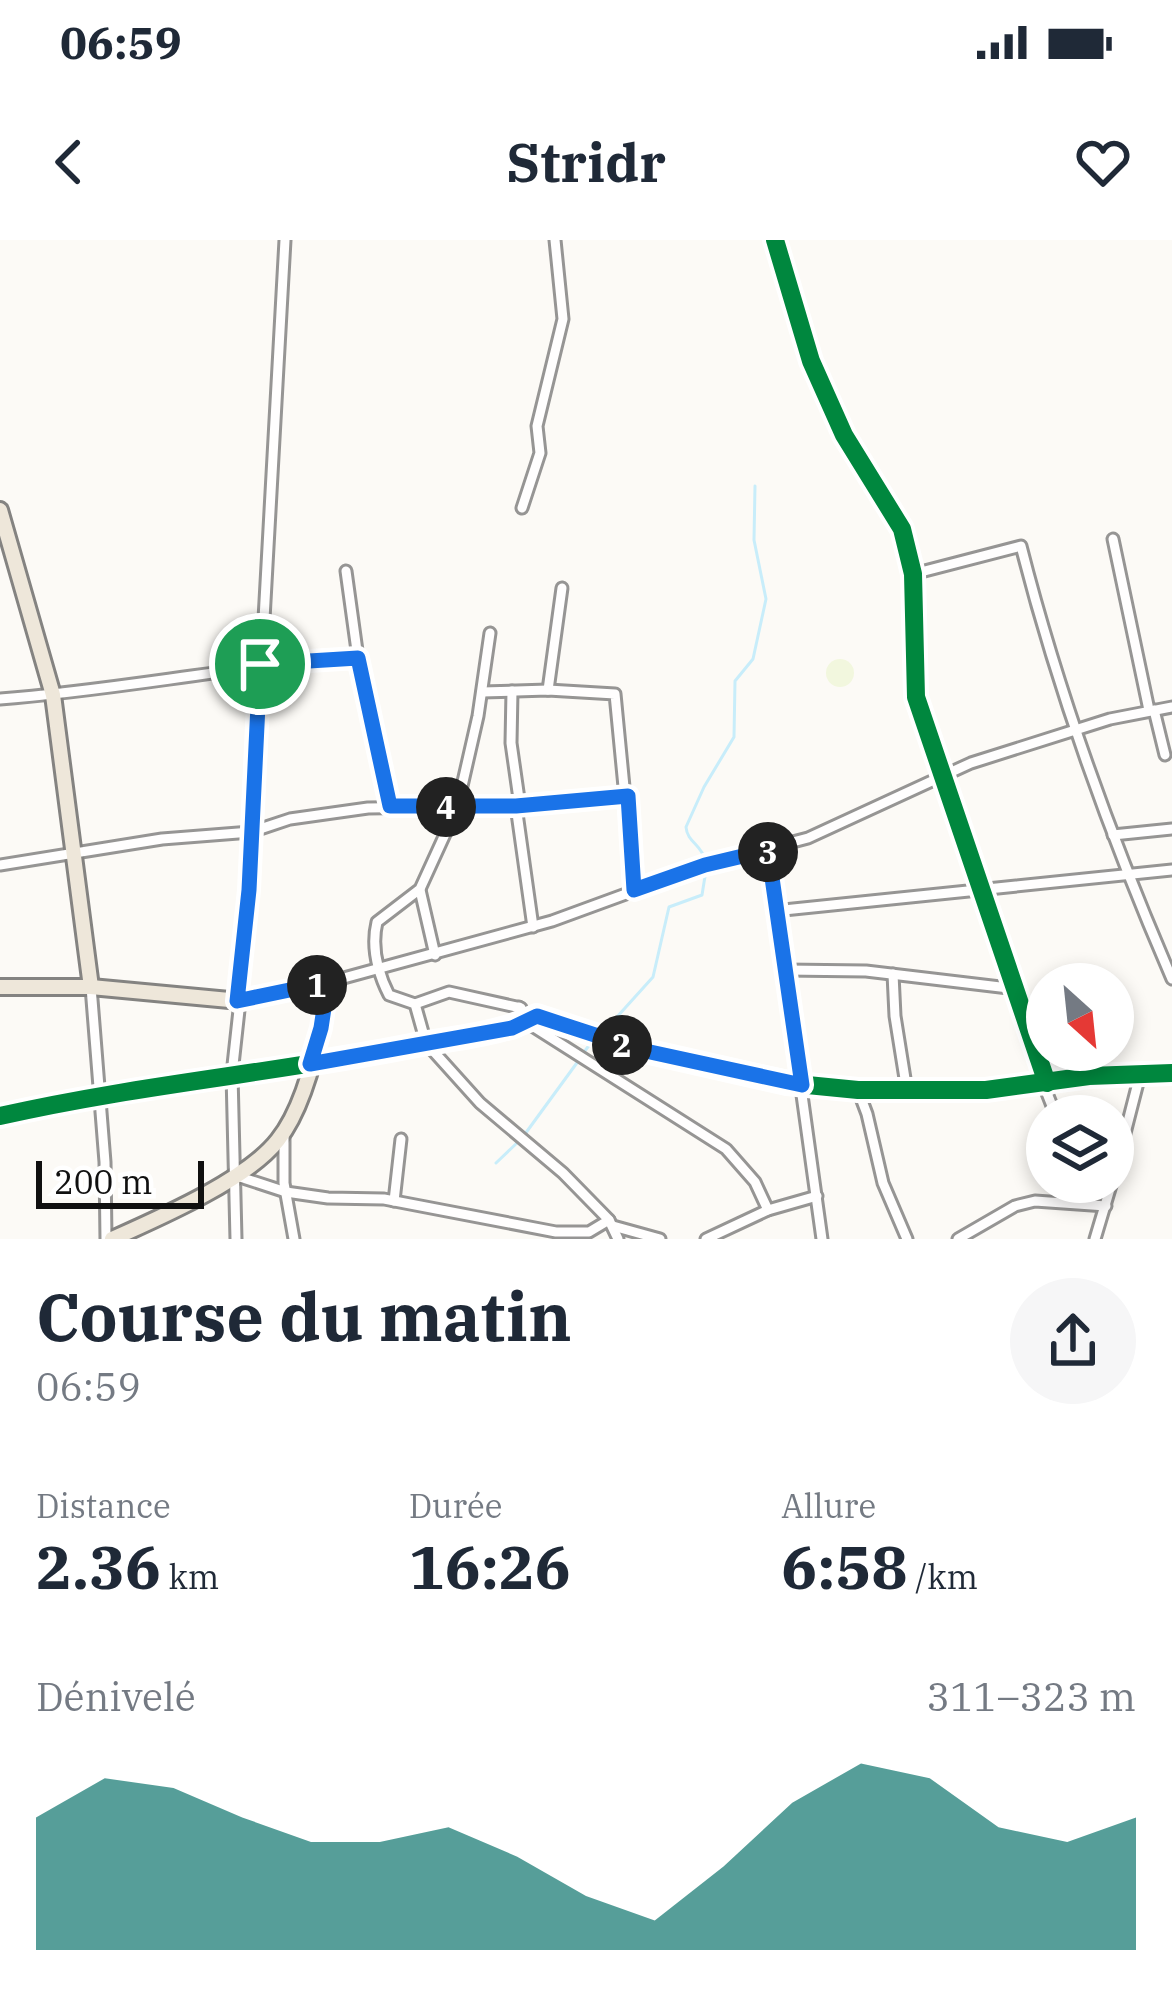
<!DOCTYPE html>
<html lang="fr">
<meta charset="utf-8">
<style>
:root{--surface:#fff;--page:#f6f6f7;--text:#1f2937;--muted:#747a83;--accent:#0f766e}
body{margin:0;font-family:"IBM Plex Serif",serif;background:var(--page);color:var(--text);height:100vh;display:flex;flex-direction:column;font-size:45px;white-space:nowrap}
*{box-sizing:border-box;margin:0}
p{font-size:39px;color:var(--muted)}
.icon{flex:none;width:66px;height:66px;fill:none;stroke:currentColor;stroke-width:2;stroke-linecap:round;stroke-linejoin:round}
.map{position:relative;height:999px;overflow:hidden}
.panel{display:flex;flex-direction:column;background:var(--surface);flex:1}
.panel>*{flex:none}
.needle{width:78px;rotate:153deg}
.fabs{position:absolute;left:1026px;top:723px;display:grid;gap:24px}
.fabs a{display:grid;place-items:center;width:108px;height:108px;border-radius:50%;background:var(--surface);box-shadow:0 6px 18px #0003;font-size:60px}
.scale{position:absolute;left:36px;bottom:30px;width:168px;box-sizing:border-box;padding-left:12px;border:6px solid #101010;border-top:0;font-size:33px;line-height:42px;white-space:nowrap;color:#101010;-webkit-text-stroke:9px #fff;paint-order:stroke}
.pin{position:absolute;display:grid;place-items:center;width:102px;height:102px;color:#fff;margin:-51px;border:6px solid #fff;border-radius:50%;box-shadow:0 3px 12px #0007}
.km{position:absolute;width:60px;height:60px;margin:-30px;border-radius:50%;background:#222;color:#fff;font-size:33px;line-height:60px;text-align:center}
.round{display:grid;place-items:center;flex:none;width:126px;height:126px;border-radius:63px;background:var(--page)}
.head{display:flex;align-items:center;justify-content:space-between;height:204px;padding:0 36px}
h1{font-size:66px;font-weight:800;line-height:90px}
.figures{display:grid;grid-template-columns:repeat(3,1fr);gap:18px;height:204px;padding:12px 36px}
.figures div{display:grid;align-content:center}
.figures b{font-size:60px;font-weight:800}
.figures small{font-size:33px;font-weight:400}
.figures p{font-size:33px}
.chart{height:336px;padding:24px 36px}
.chart p{display:flex;justify-content:space-between}
.chart svg{width:100%;height:216px;margin-top:12px;fill:var(--accent);opacity:.7}
.status{display:flex;justify-content:space-between;align-items:center;height:84px;padding:0 60px;background:var(--surface);direction:ltr}
.status svg{height:33px;fill:currentColor}
header{display:flex;justify-content:space-between;align-items:center;height:156px;padding:0 36px;background:var(--surface);font-size:54px;font-weight:800}
.map>svg:first-child{display:block}
.pitch{fill:#f2f7de}
.lines{fill:none;stroke-linecap:round;stroke-linejoin:round}
.stream{stroke:#c8edfa;stroke-width:3}
.minor-casing{stroke:#969594;stroke-width:15}
.major-casing{stroke:#848381;stroke-width:20}
.minor{stroke:#fffefe;stroke-width:9}
.major{stroke:#eee7da;stroke-width:14}
.cycleway-casing{stroke:#fff;stroke-width:26}
.cycleway{stroke:#00873e;stroke-width:18}
.route-casing{stroke:#fff;stroke-width:24}
.route{stroke:#1a73e8;stroke-width:15}
</style>
<div class="status"><b>06:59</b><svg viewBox="0 0 49 12"><path d="M0 12V9h3v3zM5 12V6h3v6zM10 12V3h3v9zM15 12V0h3v12zM26 1h20v11H26zM47 4h2v5h-2z"/></svg></div>
<header><svg class="icon" aria-label="back" viewBox="0 0 24 24"><path d="M15 5l-7 7 7 7"/></svg>Stridr<svg class="icon" aria-label="heart" viewBox="0 0 24 24"><path d="M12 20l-8-8c-3-5 5-10 8-4 3-6 11-1 8 4z"/></svg></header>
<div class="map">
<svg width="1172" height="999" viewBox="0 0 1172 999">
<rect width="100%" height="100%" fill="#fcfaf6"/>
<!-- pitch -->
<circle class="pitch" cx="840" cy="433" r="14"/>
<g class="lines">
<!-- stream -->
<g class="stream">
<path d="M705 620C702 605 687 602 686 587L704 547 734 497 735 441 753 419 766 359 754 300 755 246"/>
<polyline points="607,788 653,737 669,667 702,655 706,630"/>
<polyline points="584,812 594,799"/>
<polyline points="525,894 579,820"/>
<polyline points="496,923 518,902"/>
</g>
<defs>
<g id="minor">
<polyline points="775,0 811,121 844,195 902,289 913,334 916,457 1047,843"/>
<polyline points="522,268 540,213 537,186 563,79 555,0"/>
<polyline points="1113,299 1149,470"/>
<polyline points="346,331 358,418 390,566"/>
<path d="M913 334 1021 306C1059 455 1111 598 1172 739"/>
<path d="M490 393 478 476 457 568 420 649 377 682C371 707 378 733 389 755L415 764 426 803 480 863 563 933 609 980 618 999"/>
<polyline points="548,450 562,348"/>
<polyline points="512,451 511,503 520,566"/>
<polyline points="482,452 548,450 615,454 634,650"/>
<path d="M0 459C120 450 238 425 358 418"/>
<polyline points="1154,470 1165,515"/>
<polyline points="516,566 533,687"/>
<polyline points="1113,595 1172,589"/>
<polyline points="768,610 822,999"/>
<polyline points="0,625 162,599 251,592 290,579 368,568 516,566 628,556"/>
<polyline points="420,650 435,715"/>
<polyline points="774,671 1172,630"/>
<polyline points="785,730 866,731 1017,749"/>
<polyline points="893,734 895,776 907,851"/>
<polyline points="329,742 552,681 705,625 808,598 971,523 1110,479 1172,467"/>
<polyline points="91,747 105,922 106,999"/>
<polyline points="237,761 249,650 285,0"/>
<polyline points="415,764 449,752 521,768"/>
<polyline points="519,767 526,782 726,909 755,942 768,970"/>
<polyline points="1043,843 1056,876"/>
<polyline points="858,850 867,874 883,943 907,999"/>
<path d="M0 876C136 845 275 833 411 806 454 798 498 795 537 776L641 810 787 843 858 850H986L1089 836 1172 833"/>
<polyline points="284,891 284,943 294,999"/>
<polyline points="234,935 286,952 328,958 384,959 556,992 589,992 609,980"/>
<polyline points="1113,940 1140,835"/>
<polyline points="394,961 401,899"/>
<polyline points="1071,961 1075,942"/>
<polyline points="613,986 660,999"/>
<polyline points="236,999 232,834 240,761"/>
<polyline points="706,999 768,970 817,956"/>
<polyline points="958,999 1015,966 1035,961 1106,966"/>
<polyline points="1095,999 1112,942"/>
</g>
<g id="major">
<polyline points="0,270 53,455 91,747"/>
<path d="M0 747H91L240 761 329 742C322 788 307 864 278 900 247 940 159 978 112 999"/>
</g>
</defs>
<!-- minor casing -->
<use href="#minor" class="minor-casing"/>
<!-- major casing -->
<use href="#major" class="major-casing"/>
<!-- minor -->
<use href="#minor" class="minor"/>
<!-- major -->
<use href="#major" class="major"/>
<defs>
<g id="cycleway">
<polyline points="775,0 811,121 844,195 902,289 913,334 916,457 1047,843"/>
<path d="M0 876C136 845 275 833 411 806 454 798 498 795 537 776L641 810 787 843 858 850H986L1089 836 1172 833"/>
</g>
</defs>
<!-- cycleway casing -->
<use href="#cycleway" class="cycleway-casing"/>
<!-- cycleway -->
<use href="#cycleway" class="cycleway"/>
</g>
<g class="lines">
<defs>
<polygon id="route" points="358,418 390,566 516,566 628,556 634,650 705,625 768,610 802,845 641,810 537,776 512,788 310,824 321,788 328,742 237,761 249,650 260,424"/>
</defs>
<!-- route casing -->
<use href="#route" class="route-casing"/>
<!-- route -->
<use href="#route" class="route"/>
</g>
</svg>
<div class="fabs">
<a><svg class="needle" viewBox="-14 -14 28 28"><path d="M0-13l5 13h-10z" fill="#e53935"/><path d="M0 13l5-13h-10z" fill="#747a83"/></svg></a>
<a><svg class="icon" aria-label="layers" viewBox="0 0 24 24"><path d="M12 4l9 5-9 5-9-5zM3 14l9 5 9-5"/></svg></a>
</div>
<div class="scale">200 m</div>
<div class="pin" style="left:260px;top:424px;background:#1e9e55"><svg class="icon" aria-label="arrive" viewBox="0 0 24 24"><path d="M6 21V4h12l-3 4 3 4H6"/></svg></div>
<b class="km" style="left:317px;top:745px">1</b>
<b class="km" style="left:622px;top:805px">2</b>
<b class="km" style="left:768px;top:612px">3</b>
<b class="km" style="left:446px;top:567px">4</b>
</div>
<section class="panel">
<div class="head"><div><h1>Course du matin</h1><p>06:59</p></div><a class="round"><svg class="icon" aria-label="share" viewBox="0 0 24 24"><path d="M12 15V3M7 8l5-5 5 5M5 13v7h14v-7"/></svg></a></div>
<div class="figures">
<div><p>Distance</p><b>2.36<small> km</small></b></div>
<div><p>Durée</p><b>16:26</b></div>
<div><p>Allure</p><b>6:58<small> /km</small></b></div>
</div>
<div class="chart"><p><span>Dénivelé</span>311–323 m</p>
<svg viewBox="0 0 160 44" preserveAspectRatio="none"><path d="M0 44V17L10 9L20 11L30 17L40 22L50 22L60 19L70 25L80 33L90 38L100 27L110 14L120 6L130 9L140 19L150 22L160 17V44z"/></svg>
</div>
</section>
